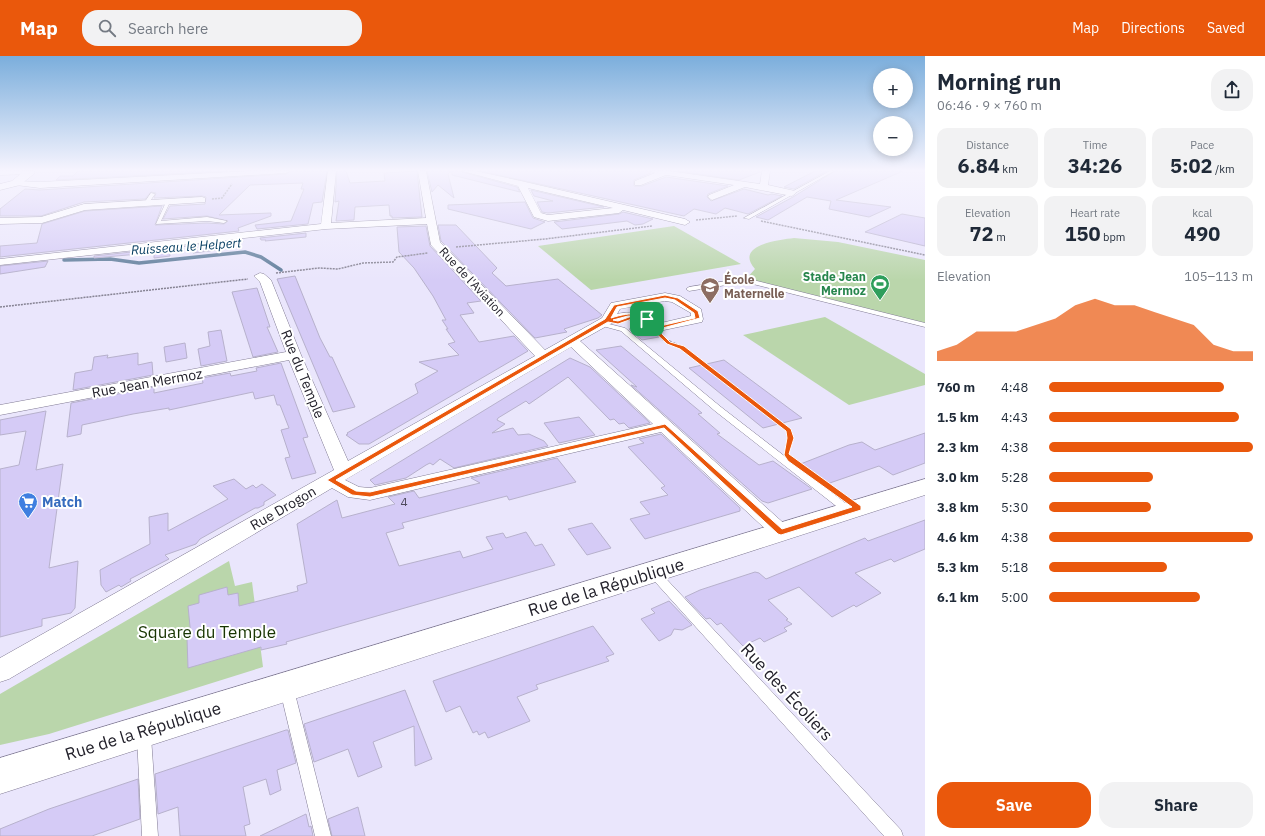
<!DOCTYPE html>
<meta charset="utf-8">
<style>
:root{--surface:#fff;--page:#f2f2f3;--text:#1f2937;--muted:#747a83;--accent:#ea580c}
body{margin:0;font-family:"IBM Plex Sans",sans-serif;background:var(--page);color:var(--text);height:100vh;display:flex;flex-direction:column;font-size:15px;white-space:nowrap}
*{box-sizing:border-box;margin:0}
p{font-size:13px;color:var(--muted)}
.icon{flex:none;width:22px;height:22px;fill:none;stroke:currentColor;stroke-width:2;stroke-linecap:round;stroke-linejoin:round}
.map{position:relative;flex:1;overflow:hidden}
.side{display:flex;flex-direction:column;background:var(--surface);width:340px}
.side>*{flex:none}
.fabs{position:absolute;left:873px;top:12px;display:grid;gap:8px}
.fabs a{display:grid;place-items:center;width:40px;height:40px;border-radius:50%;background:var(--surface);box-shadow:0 2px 10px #0003;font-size:20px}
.pin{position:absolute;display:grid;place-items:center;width:34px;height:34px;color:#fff;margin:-17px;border-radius:8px;box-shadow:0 2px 6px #0006}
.round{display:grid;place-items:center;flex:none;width:42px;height:42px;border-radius:16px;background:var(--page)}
.headline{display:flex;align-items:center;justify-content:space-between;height:68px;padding:0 12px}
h1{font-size:22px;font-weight:700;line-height:30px}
.figures{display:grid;grid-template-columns:repeat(3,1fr);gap:6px;height:68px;padding:4px 12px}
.figures div{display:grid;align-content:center;border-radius:10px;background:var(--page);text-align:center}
.figures b{font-size:20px;font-weight:700}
.figures small{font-size:11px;font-weight:400}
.figures p{font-size:11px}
.chart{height:112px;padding:8px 12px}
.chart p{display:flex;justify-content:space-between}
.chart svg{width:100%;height:72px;margin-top:4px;fill:var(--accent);opacity:.7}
.button{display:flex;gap:8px;margin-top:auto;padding:8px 12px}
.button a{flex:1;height:46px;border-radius:16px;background:var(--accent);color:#fff;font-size:16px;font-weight:700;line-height:46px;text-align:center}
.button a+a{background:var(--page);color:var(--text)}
ul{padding:0 12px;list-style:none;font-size:13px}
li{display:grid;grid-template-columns:64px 48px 1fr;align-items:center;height:30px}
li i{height:10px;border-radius:5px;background:var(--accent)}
header{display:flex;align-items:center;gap:24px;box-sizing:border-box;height:56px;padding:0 20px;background:var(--accent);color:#fff}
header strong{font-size:19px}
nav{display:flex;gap:22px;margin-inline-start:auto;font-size:14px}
.search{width:280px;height:36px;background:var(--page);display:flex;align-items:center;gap:10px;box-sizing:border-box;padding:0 14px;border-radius:16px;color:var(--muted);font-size:15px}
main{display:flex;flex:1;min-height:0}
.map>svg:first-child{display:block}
.green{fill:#bad6ab}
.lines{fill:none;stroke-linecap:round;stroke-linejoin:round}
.stream{stroke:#5e7c9a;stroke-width:3.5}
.building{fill:#d5cbf6;stroke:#b7b1cc}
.lane-casing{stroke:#807a93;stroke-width:1}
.street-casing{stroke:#807a93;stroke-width:1}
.secondary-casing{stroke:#807a93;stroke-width:1}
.path-far1{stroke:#868393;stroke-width:1.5;stroke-dasharray:2 1;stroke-linecap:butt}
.path{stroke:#868393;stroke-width:2.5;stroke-dasharray:3.5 2;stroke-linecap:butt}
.lane{fill:#fff;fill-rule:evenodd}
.street{fill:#fff;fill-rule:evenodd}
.secondary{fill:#fff;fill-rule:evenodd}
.route{fill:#ea580c;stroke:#fff;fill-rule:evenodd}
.labels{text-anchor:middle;stroke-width:4;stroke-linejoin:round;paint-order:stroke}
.far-leisure-label{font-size:12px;font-weight:bold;fill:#27864d;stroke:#fff;text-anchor:end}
.far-education-label{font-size:12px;font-weight:bold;fill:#785e54;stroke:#fff;text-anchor:start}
.far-street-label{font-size:12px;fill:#22202a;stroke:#fff}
.number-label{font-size:12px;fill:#4f4b5d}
.far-water-label{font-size:13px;font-style:italic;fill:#01395e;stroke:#fff}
.street-label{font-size:14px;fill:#22202a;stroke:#fff}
.shop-label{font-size:14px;font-weight:bold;fill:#366cbe;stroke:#fff;text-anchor:start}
.near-street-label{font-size:17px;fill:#22202a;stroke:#fff}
.near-park-label{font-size:17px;fill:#183502;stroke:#fff}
</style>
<header>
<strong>Map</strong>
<div class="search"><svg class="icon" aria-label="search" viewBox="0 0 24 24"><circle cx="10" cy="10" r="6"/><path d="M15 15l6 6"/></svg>Search here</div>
<nav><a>Map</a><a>Directions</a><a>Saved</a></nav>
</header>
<main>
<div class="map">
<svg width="925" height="780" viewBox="0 0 925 780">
<rect width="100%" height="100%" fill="#eae6fc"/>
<!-- green -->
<g class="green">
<polygon points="674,170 741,208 591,234 538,190"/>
<path d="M794 182 838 186 925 204V267L746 223 755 213C734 189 778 184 794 182Z"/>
<polygon points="825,261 925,318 925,329 849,349 743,279"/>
<polygon points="229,505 235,530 252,526 263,611 49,678 0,689 0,638"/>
</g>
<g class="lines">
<!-- stream -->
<polyline class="stream" points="64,204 110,203 139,207 245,196 261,201 281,214"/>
</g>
<!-- building -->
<g class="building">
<polygon points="78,115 228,115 56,124 60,120 73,120"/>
<polygon points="291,115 327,115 322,146 313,147 308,168 257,173 255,169 291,165 304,133 301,133 303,127 250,129 219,159 271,157 271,160 238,172 239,175 0,201 0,190 37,187 42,168 85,155 162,150 155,169 207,167 224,168 228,165 207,160 163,163 170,150 205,148 206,141 202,140 154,142 156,137 151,136 145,143 84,146 41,160 0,160 0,153 25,133 40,134 286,118"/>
<polygon points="337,115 346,115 350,127 385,125 384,117 417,115 422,161 392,162 392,160 390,160 389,149 355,151 354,164 336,165 339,145 335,146"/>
<polygon points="427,115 451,115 448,118 454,142 438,129 432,136"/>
<polygon points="452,115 461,115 462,116 517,131 520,136 452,119"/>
<polygon points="480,115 650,115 651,117 634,124 634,130 642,130 666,121 728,130 708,138 707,141 711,145 744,133 768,139 772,138 782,140 748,158 725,152 716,158 694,153 684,160"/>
<polygon points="677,115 760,115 760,116 739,124"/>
<polygon points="815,115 827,115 794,133 784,131"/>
<polygon points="835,115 903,115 836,144 891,151 869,161 829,153 831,145 807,141 768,164 756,161 793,141"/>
<polygon points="531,134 604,151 548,157 542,156 537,146 553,145 534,140"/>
<polygon points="525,146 533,162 545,166 531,173 448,153 448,149"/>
<polygon points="623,156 653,163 643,168 635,169 627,165 562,173 554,166 619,158"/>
<polygon points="902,158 925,162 925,190 865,176"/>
<polygon points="438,169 456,169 497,212 492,217 506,230 558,223 602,259 598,262 564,273 567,276 535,282 441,185"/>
<polygon points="426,170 430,190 481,245 467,247 474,257 460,259 479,286 514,280 528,295 369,388 359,388 346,379 348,378 347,377 418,337 415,328 438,315 419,306 459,299 448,288 455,286 446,273 448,273 442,264 446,264 433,240 414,212 399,196 397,171"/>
<polygon points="306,177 306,181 265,185 266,184 261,184 260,182"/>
<polygon points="242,184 243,186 217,189 217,194 193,197 192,189"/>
<polygon points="187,190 169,193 170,200 154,202 154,198 139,198 94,202 94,200"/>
<polygon points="48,205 45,211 0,218 0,210"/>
<polygon points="295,220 320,282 330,301 332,301 355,351 333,356 277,223"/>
<polygon points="257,232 270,271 267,271 278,296 253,301 232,236"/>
<polygon points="644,270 659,281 642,284 629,273"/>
<polygon points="221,274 227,305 201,310 198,293 210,290 208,276"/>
<polygon points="185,287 187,302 166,306 164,291"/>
<polygon points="621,290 702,357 698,358 720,377 717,378 759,409 773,405 812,433 768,447 762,445 631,329 637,331 596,294"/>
<polygon points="138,297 138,309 152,306 153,319 73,334 75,317 92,314 94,301 108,299 107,302"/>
<polygon points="570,302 590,311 650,367 629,372 624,367 619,368 614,363 610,364 568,321 529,348 526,345 498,362 497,364 505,368 492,377 513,372 518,379 529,378 544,385 548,390 454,412 440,403 433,409 430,407 426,409 406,422 375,429 370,424"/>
<polygon points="724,304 802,362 763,372 689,312"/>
<polygon points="281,307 308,381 303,382 316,417 292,423 285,402 290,401 281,374 289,372 280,349 277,349 274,339 255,343 253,336 169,354 169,352 133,358 82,369 81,378 67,381 71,347 154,331 154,337 203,327 202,322 230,317 231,320 257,315 256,312"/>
<polygon points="46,355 36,414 63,408 49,512 78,505 75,552 71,557 42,563 42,570 0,581 0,413 19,409 26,375 0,379 0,364"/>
<polygon points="579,361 595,379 559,387 544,367"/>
<polygon points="925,377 925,407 893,419 879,410 824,429 798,409 849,389 862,386 875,394"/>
<polygon points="661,378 740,452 740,455 645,483 630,463 650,458 640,446 668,439 661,432 665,430 628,391 644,387 639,383"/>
<polygon points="557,402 576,426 509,444 507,440 402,467 404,472 386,477 399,510 460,495 463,502 493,493 486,481 503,477 506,482 526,476 535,490 542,488 555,509 286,586 287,588 261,594 261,591 188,612 187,582 191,581 188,550 199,547 199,539 227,531 228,539 238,537 239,550 298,535 297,530 307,527 297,468 337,444 342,462 395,448 388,441 414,435 419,442 480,427 471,422"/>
<polygon points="234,423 246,433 253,429 256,432 262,428 276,439 264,446 264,449 258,452 255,452 200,483 196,488 165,499 169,503 130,523 131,525 121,531 119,529 106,536 101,529 100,514 150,488 149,461 168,457 168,475 228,443 213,430"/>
<polygon points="925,464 925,493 894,506 891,503 855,517 881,537 856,551 854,549 832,561 799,531 768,544 788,563 786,564 792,568 784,572 787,575 764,586 760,582 743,590 721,567 717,569 710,562 706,563 685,541 700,534 755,516 759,517 766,523 865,482 868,485"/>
<polygon points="592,467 611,492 587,499 568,473"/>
<polygon points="669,545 692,569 682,574 674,573 671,579 659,585 641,563 655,557 651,553"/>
<polygon points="593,570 614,598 606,601 609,605 536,629 538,633 517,641 530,665 488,682 485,676 479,679 477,675 473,677 460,650 446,656 433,625"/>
<polygon points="405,634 432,703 415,710 414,670 373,686 382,711 358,721 348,693 314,706 304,668"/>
<polygon points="286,674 288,674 296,707 277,714 281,734 270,739 266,723 243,731 250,768 244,770 246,780 180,780 178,751 158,758 155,718"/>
<polygon points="138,723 140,763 92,780 0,780 0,773 49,753"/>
<polygon points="358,751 365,780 332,780 328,763"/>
<polygon points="306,758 309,771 311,770 313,780 260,780"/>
</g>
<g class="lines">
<defs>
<g id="lane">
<polygon points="830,115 834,115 749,163 744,162"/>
<polygon points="151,137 155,138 148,148 144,148 144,147"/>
<polygon points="168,145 170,146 161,165 207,161 227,165 224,167 207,165 156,168 166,146"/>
<polygon points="745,222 925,267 925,271 745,226 689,235 686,233 689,231"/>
<polygon points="601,266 625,272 721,351 853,453 854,455 853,457 845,457 715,355 621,275 599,269 599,267"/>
<polygon points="653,512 657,513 901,774 903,780 884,780 649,519 647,516 649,513"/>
<polygon points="287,628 292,630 294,634 331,780 315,780 280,634 282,630"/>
<polygon points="144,674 149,676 151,681 158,780 142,780 137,681 139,676"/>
</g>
<g id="street">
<polygon points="0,115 33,115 34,116 30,118 0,119"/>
<polygon points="250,115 290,115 286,117 40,132 16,129 12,127 16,125 40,126"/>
<path d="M328 115H336L331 167 426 162 418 115H426L440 186 545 294 602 262 611 247 665 237 680 240 701 253 703 263 702 266 659 275 636 264H622L612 267 580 285 788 471 791 476 788 481 781 483 774 481 661 376 370 444 348 441 332 432 9 623 0 626V602L334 414 289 304 0 359V349L286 296 260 226 254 220 260 217 264 218 271 224 301 299 348 405 535 300 431 189 427 168 326 173 0 209V203L321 168ZM665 245 672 246 691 257V260L661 267C647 258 634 254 617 258L620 253ZM571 291 653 368 370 432 359 431 345 424Z"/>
<path d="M462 115H475L521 125 685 163 690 166 685 169 623 154 619 157 548 165 534 161 518 130ZM528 132 613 152 548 159 541 157Z"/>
<polygon points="651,115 669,115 760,128 762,115 770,115 768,129 795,135 796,137 792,140 745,131 712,144 708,141 709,139 734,129 666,119 641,129 635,129 635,125 655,117"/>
<polygon points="202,141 205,142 205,146 85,154 42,167 0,168 0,162 41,161 84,148"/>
</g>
<g id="secondary">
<polygon points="24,115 34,115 35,117 20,129 0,134 0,128 12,125"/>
<polygon points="925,423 925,439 0,738 0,702"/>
</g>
</defs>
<!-- lane casing -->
<use href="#lane" class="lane-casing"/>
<!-- street casing -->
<use href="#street" class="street-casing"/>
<!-- secondary casing -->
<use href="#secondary" class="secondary-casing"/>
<!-- path-far1 -->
<g class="path-far1">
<polyline points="212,143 222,142 232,128"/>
<polyline points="696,164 737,160"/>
<polyline points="761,165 925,199"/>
<polyline points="456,191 545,183 652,170"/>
<polyline points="276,217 319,212 338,213 363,207 393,206 397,201 428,197"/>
<polyline points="0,251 248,223"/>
</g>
<!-- path -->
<polyline class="path" points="663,283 682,291 789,374 791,382 786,392"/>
<!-- lane -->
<use href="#lane" class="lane"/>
<!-- street -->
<use href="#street" class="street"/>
<!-- secondary -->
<use href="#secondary" class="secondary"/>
</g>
<!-- sky -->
<linearGradient id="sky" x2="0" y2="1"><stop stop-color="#7baedc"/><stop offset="0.51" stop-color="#f6f4fe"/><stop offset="1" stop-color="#f6f4fe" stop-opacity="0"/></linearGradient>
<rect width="925" height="224" fill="url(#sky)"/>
<!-- route -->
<path class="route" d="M665 239 678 242 698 255 700 262 659 273 656 272 670 286 684 290 791 373 794 382 789 398 861 450V454L781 479 778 478 664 372 370 441 352 439 327 424 605 263 614 249ZM665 242 675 244 694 257 695 262 660 270C641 257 633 255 611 262L617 251ZM628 260H632L618 265 613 264ZM632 263 646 268 667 288 680 293 786 375 787 382 784 399 788 405 852 451 782 473 665 368 370 436 356 435 336 424 608 266 618 268Z"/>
<!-- icons -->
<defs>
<symbol id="stadium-pin" viewBox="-11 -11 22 30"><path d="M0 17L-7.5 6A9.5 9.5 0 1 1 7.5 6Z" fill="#2e9e5b" stroke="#fff"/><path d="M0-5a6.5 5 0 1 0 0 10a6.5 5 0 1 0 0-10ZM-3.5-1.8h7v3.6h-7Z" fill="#fff"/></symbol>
<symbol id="school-pin" viewBox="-11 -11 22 30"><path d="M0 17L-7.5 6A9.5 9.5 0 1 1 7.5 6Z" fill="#8d6e63" stroke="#fff"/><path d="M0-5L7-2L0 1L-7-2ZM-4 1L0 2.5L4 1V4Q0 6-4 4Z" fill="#fff"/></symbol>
<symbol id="supermarket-pin" viewBox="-11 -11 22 30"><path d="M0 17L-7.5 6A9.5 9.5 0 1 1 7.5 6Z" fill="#3f7fe0" stroke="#fff"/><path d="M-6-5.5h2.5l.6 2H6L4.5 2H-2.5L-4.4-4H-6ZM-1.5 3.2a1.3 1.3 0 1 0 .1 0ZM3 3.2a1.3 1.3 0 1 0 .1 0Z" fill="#fff"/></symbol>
</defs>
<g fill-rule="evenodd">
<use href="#stadium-pin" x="869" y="217" width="22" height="30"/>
<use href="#school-pin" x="699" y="220" width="22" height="30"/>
<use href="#supermarket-pin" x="17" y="435" width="22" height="30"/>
</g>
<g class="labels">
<!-- far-leisure labels -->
<g class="far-leisure-label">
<text x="866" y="225">Stade Jean<tspan x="866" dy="14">Mermoz</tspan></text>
</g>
<!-- far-education labels -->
<g class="far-education-label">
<text x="724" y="228">École<tspan x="724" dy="14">Maternelle</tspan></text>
</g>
<!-- far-street labels -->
<g class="far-street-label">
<text transform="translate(472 226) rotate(47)" y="4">Rue de l'Aviation</text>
</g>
<!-- number labels -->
<g class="number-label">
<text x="404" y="450">4</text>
</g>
<!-- far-water labels -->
<g class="far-water-label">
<text transform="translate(186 190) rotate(-4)" y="5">Ruisseau le Helpert</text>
</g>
<!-- street labels -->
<g class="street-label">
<text transform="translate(303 318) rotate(68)" y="5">Rue du Temple</text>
<text transform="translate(147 327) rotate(-10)" y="5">Rue Jean Mermoz</text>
<text transform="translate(283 452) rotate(-30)" y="5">Rue Drogon</text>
</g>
<!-- shop labels -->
<g class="shop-label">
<text x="42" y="451">Match</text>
</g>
<!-- near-street labels -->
<g class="near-street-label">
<text transform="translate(606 531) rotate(-17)" y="6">Rue de la République</text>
<text transform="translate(787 636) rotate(47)" y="6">Rue des Écoliers</text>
<text transform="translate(143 675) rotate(-17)" y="6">Rue de la République</text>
</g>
<!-- near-park labels -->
<g class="near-park-label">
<text x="207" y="582">Square du Temple</text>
</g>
</g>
</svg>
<div class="fabs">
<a>+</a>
<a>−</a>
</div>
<div class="pin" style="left:647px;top:263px;background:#1e9e55"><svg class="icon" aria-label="arrive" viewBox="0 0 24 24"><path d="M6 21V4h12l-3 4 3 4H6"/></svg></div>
</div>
<section class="side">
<div class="headline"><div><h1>Morning run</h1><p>06:46 · 9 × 760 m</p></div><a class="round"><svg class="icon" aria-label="share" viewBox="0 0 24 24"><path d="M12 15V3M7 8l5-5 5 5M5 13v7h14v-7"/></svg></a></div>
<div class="figures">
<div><p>Distance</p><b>6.84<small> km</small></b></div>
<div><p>Time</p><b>34:26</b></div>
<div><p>Pace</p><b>5:02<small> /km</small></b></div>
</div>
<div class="figures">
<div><p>Elevation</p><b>72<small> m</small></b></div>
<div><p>Heart rate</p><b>150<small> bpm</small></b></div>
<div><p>kcal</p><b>490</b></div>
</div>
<div class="chart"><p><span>Elevation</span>105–113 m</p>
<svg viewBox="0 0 160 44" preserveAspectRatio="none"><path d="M0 44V38L10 34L20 26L30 26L40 26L50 22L60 18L70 10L80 6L90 10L100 10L110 14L120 18L130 22L140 34L150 38L160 38V44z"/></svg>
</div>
<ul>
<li><b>760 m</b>4:48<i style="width:86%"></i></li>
<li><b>1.5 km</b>4:43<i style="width:93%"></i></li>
<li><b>2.3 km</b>4:38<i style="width:100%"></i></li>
<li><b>3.0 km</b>5:28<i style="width:51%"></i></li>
<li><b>3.8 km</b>5:30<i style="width:50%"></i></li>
<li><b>4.6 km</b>4:38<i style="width:100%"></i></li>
<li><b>5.3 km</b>5:18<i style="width:58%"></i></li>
<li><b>6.1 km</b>5:00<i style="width:74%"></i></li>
</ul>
<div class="button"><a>Save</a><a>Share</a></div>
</section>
</main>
